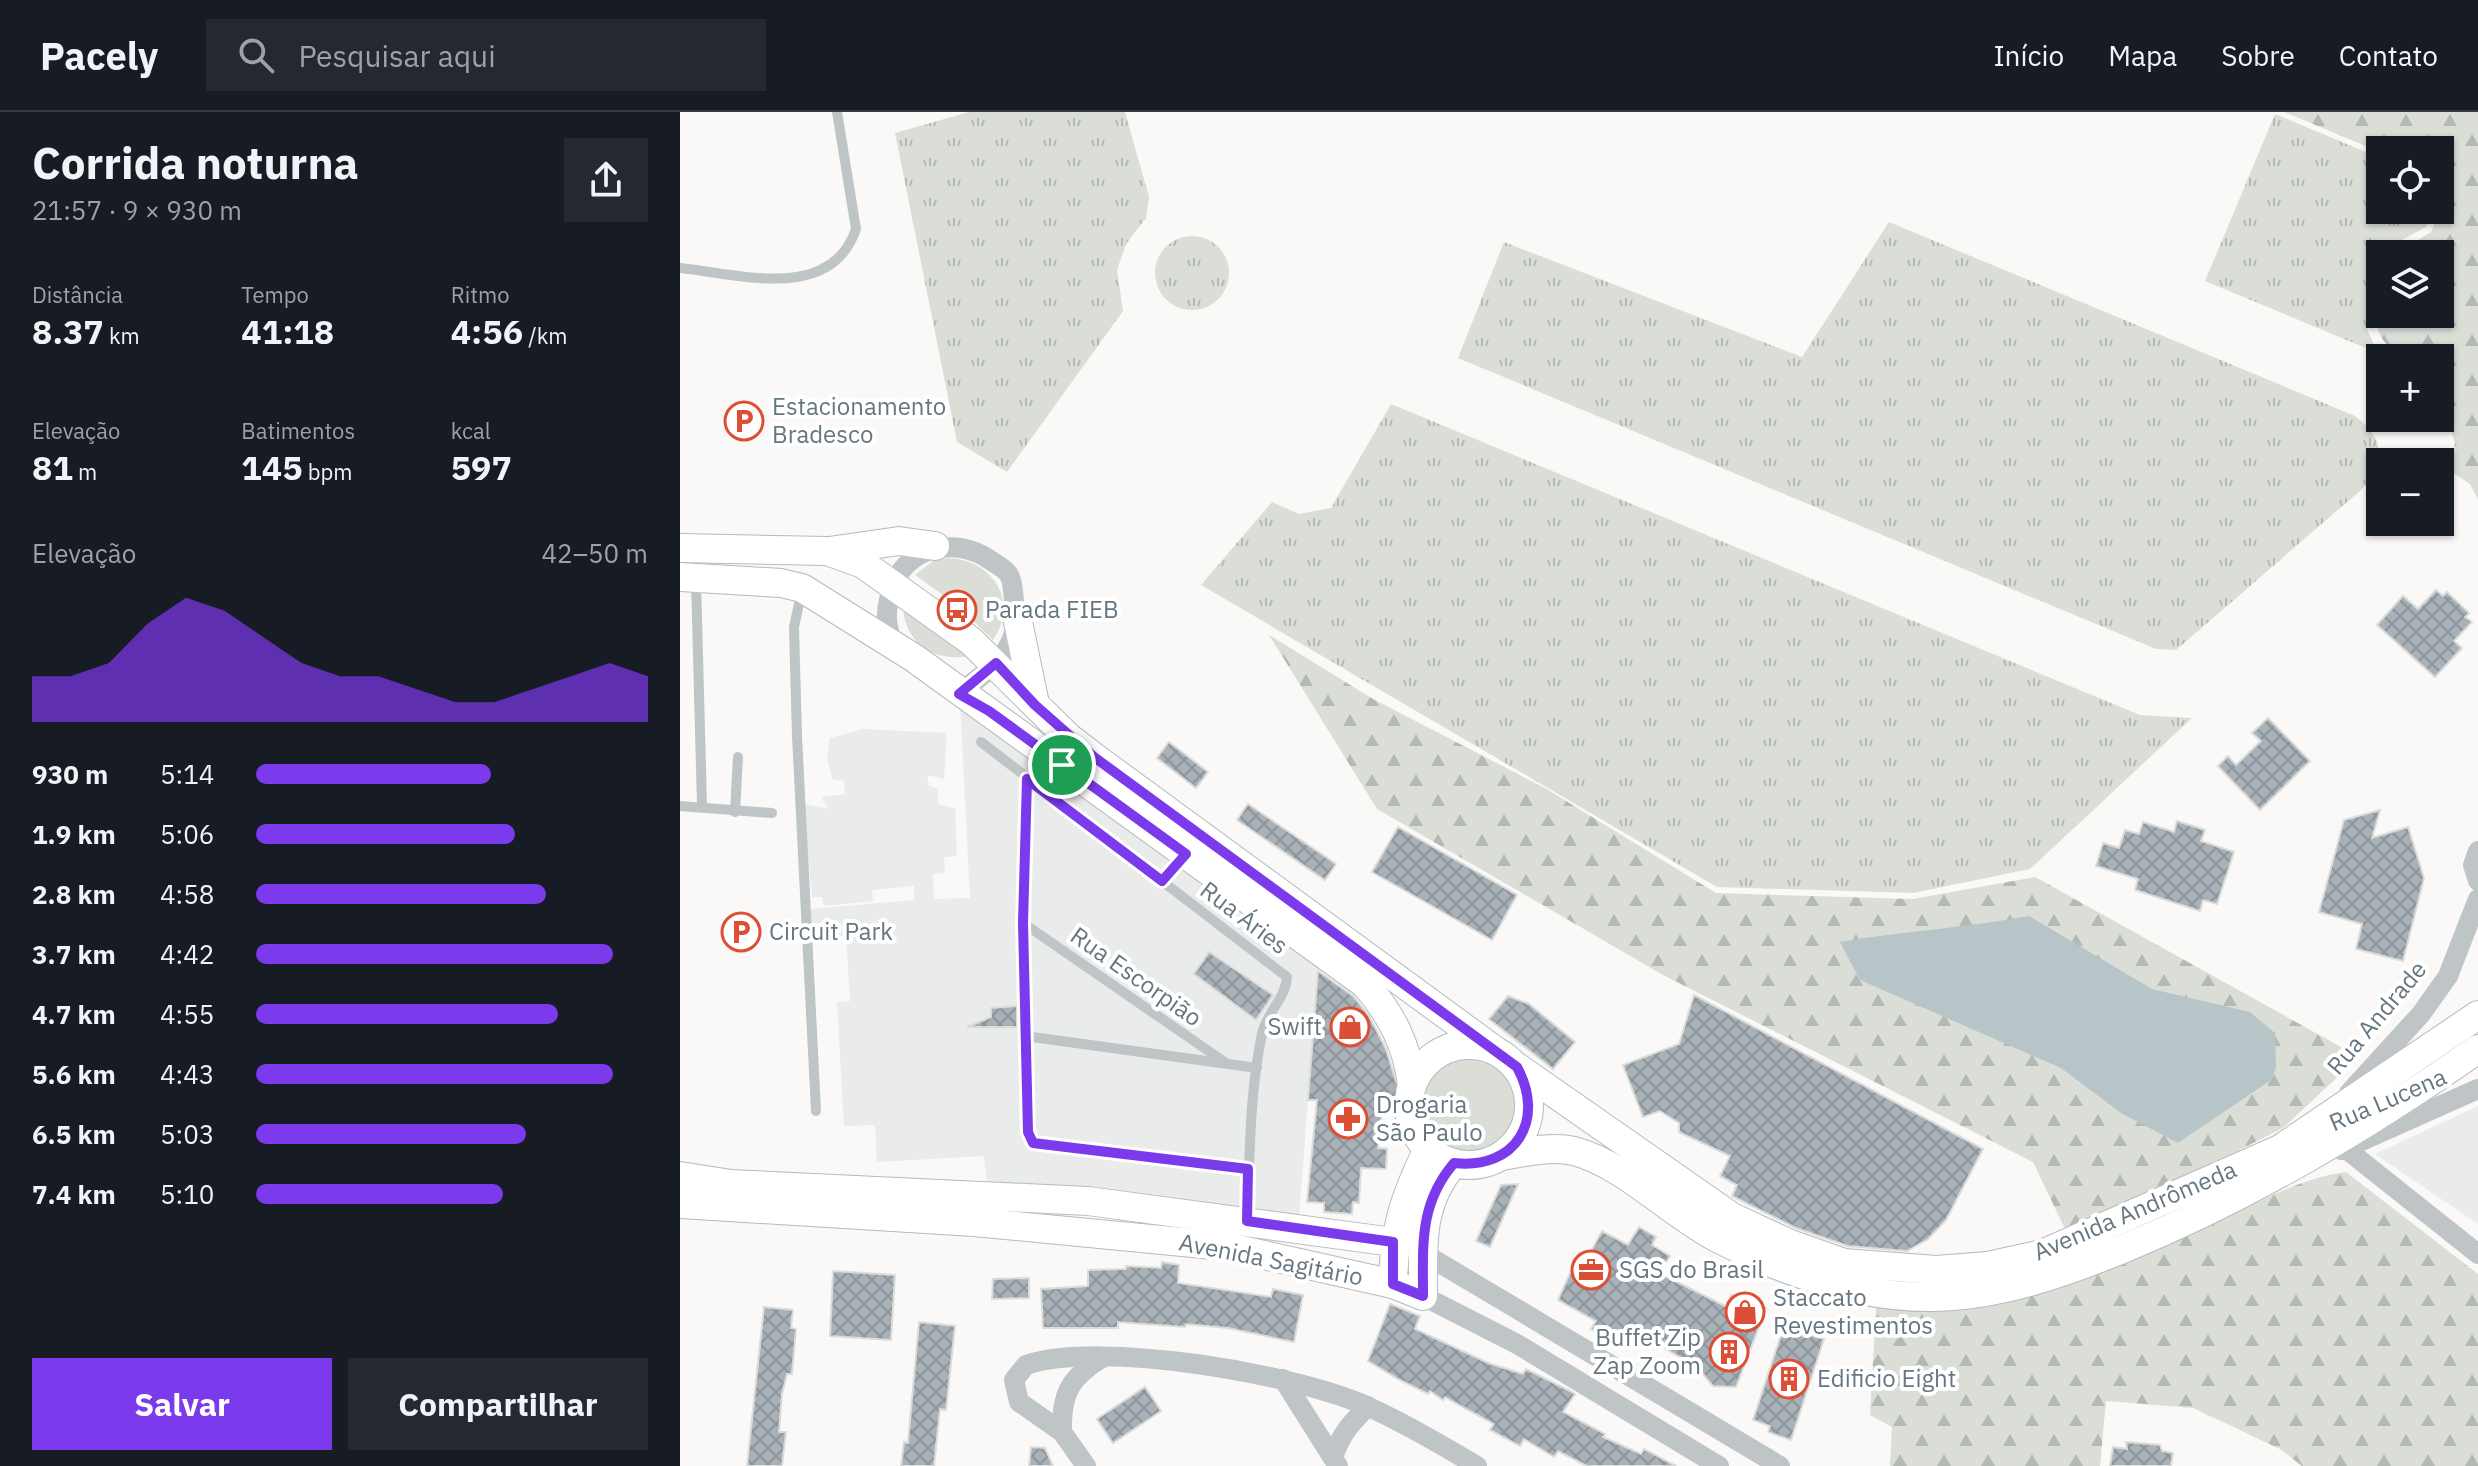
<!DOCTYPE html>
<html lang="pt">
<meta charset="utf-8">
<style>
:root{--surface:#171b24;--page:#242831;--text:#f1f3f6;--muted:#9ea1a6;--line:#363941;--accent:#7c3aed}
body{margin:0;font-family:"IBM Plex Sans",sans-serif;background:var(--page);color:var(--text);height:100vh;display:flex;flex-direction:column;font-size:30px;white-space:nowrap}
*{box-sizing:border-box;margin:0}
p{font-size:26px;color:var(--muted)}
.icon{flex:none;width:44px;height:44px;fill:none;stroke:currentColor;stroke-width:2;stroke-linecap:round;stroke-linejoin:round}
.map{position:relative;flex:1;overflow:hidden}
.side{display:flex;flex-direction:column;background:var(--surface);width:680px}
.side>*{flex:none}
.controls{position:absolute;left:1686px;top:24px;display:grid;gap:16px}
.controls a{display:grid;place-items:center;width:88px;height:88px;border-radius:0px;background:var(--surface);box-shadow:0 2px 6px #0004;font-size:40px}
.pin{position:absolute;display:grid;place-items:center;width:68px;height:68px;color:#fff;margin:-34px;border:4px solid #fff;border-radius:50%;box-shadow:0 2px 8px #0007}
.round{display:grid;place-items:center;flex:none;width:84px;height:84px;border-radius:0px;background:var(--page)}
.overview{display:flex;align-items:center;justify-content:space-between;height:136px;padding:0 32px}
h1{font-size:44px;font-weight:800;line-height:60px}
.stats{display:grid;grid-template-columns:repeat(3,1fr);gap:12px;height:136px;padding:8px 32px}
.stats div{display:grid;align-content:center}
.stats b{font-size:34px;font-weight:800}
.stats small{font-size:22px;font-weight:400}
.stats p{font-size:22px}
.chart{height:224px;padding:16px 32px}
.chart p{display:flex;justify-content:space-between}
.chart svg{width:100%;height:144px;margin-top:8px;fill:var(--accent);opacity:.7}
.cta{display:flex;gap:16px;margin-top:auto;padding:16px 32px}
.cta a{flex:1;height:92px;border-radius:0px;background:var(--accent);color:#fff;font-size:32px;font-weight:800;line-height:92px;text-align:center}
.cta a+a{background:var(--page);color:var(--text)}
ul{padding:0 32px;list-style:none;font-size:26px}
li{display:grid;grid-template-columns:128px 96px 1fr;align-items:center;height:60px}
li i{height:20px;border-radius:10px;background:var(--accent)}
header{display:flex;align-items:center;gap:48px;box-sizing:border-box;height:112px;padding:0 40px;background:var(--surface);border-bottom:2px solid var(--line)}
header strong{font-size:38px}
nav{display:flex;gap:44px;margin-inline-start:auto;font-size:28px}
.search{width:560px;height:72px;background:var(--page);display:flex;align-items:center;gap:20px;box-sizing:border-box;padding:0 28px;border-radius:0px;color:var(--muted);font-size:30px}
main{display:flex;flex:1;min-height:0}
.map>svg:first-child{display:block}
.built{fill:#eaebeb}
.grass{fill:url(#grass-tufts)}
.forest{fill:url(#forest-firs)}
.park{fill:#daded7}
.water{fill:#b8c5c8}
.building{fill:url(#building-cross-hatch);stroke:#dbdbda;stroke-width:2}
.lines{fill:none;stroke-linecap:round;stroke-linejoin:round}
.secondary-casing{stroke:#b4babe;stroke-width:30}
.lane{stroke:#bfc4c7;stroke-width:10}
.street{stroke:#bfc4c7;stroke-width:20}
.secondary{stroke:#fff;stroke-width:28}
.route-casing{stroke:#fff;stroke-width:16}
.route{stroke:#7c3aed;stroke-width:10}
.labels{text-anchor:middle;stroke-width:8;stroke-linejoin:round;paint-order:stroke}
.poi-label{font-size:24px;fill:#667781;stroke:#fff;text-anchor:start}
.street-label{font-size:24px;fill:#667781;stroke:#fff}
</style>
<header>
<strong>Pacely</strong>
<div class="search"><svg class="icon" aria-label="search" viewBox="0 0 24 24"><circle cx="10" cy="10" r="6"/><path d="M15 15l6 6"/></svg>Pesquisar aqui</div>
<nav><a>Início</a><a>Mapa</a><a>Sobre</a><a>Contato</a></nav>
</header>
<main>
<section class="side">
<div class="overview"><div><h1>Corrida noturna</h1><p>21:57 · 9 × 930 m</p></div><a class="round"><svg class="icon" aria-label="share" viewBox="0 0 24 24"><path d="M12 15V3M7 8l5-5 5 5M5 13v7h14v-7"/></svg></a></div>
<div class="stats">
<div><p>Distância</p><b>8.37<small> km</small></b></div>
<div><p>Tempo</p><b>41:18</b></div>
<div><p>Ritmo</p><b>4:56<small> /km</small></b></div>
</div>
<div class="stats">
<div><p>Elevação</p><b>81<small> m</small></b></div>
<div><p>Batimentos</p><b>145<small> bpm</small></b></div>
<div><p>kcal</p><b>597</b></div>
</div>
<div class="chart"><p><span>Elevação</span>42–50 m</p>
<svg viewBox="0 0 160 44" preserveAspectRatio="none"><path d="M0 44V30L10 30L20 26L30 14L40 6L50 10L60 18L70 26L80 30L90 30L100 34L110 38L120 38L130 34L140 30L150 26L160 30V44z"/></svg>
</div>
<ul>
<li><b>930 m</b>5:14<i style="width:60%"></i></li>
<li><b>1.9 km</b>5:06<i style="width:66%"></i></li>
<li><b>2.8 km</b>4:58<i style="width:74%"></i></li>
<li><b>3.7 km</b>4:42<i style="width:91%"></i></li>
<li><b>4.7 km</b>4:55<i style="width:77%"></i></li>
<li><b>5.6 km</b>4:43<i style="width:91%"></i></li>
<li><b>6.5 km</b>5:03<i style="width:69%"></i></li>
<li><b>7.4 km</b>5:10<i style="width:63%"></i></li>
</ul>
<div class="cta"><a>Salvar</a><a>Compartilhar</a></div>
</section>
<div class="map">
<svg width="1798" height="1354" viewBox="0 0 1798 1354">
<defs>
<pattern id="grass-tufts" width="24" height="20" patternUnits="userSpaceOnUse" patternTransform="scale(2)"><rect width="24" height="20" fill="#daded7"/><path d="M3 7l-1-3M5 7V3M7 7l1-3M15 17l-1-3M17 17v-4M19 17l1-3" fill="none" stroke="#b5b9b4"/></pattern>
<pattern id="forest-firs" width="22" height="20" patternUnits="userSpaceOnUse" patternTransform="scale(2)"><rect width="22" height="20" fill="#daded7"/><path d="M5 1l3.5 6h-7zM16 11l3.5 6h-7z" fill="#b5b9b4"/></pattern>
<pattern id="building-cross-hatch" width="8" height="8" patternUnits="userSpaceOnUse" patternTransform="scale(2)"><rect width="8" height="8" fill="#a8b1b7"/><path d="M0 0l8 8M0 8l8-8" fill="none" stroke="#8d959a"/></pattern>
</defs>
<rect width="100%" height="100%" fill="#faf9f8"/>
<!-- built -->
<g class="built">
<polygon points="280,591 639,844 619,1106 307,1071 304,1044 197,1050 195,1013 164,1014 157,890 170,889 166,824 130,825 131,797 234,788 234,774 192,778 193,789 144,794 142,785 132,785 123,692 148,697 142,685 165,682 164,669 152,667 147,645 150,626 183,617 267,621 264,667 247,663 249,674 258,677 258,692 275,696 277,744 264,745 265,761 253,762 254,787 290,786"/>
<polygon points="1798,994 1798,1112 1695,1042"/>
</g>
<!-- grass -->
<g class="grass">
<polygon points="289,0 445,0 469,85 466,106 446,132 437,158 443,199 327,360 277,330 215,21"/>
<polygon points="1595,2 1700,46 1700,98 1753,98 1746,115 1711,134 1706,142 1700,142 1700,155 1690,175 1687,217 1694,233 1693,239 1525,169"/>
<path d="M1209 110 1675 304C1706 328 1706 350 1681 378L1496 538 1476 537 778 246 824 130 1122 245Z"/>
<circle cx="512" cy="161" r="37"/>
<polygon points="711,292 1460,603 1512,606 1350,757 1233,781 1037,775 521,473 592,390 619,402 651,396"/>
</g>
<!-- forest -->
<g class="forest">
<path d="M1604 0H1798V388L1790 372 1769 358 1775 331 1760 285V246C1723 246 1693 239 1696 195 1696 186 1696 178 1700 170V202H1760V142H1715L1751 120 1766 85 1760 76V38L1700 40Z"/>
<polygon points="589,523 693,587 865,676 1036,781 1233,787 1355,765 1679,945 1603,1016 1409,1114 1384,1115 1353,1050 983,863 697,697"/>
<path d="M1666 1060 1798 1162V1354H1622L1600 1337 1513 1296 1426 1289 1420 1354H1210L1212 1315 1190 1303 1196 1196C1216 1195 1237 1197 1257 1195 1340 1187 1426 1157 1503 1126 1558 1104 1606 1068 1666 1060Z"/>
</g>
<!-- park -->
<g class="park">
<path d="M267 446C312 447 340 489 313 528L278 494 235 463 253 449Z"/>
<path d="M223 489 293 543C255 553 221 530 223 489Z"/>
<circle cx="788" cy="994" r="52"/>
</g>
<!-- water -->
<path class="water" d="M1349 804 1472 877 1570 900 1595 921 1596 956 1591 968 1498 1031 1441 1001 1381 956 1180 868 1160 830C1223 819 1286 816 1349 804Z"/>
<!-- building -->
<g class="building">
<polygon points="1756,478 1763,484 1767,480 1789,501 1785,505 1792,510 1774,529 1782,536 1755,565 1697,513 1723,484 1738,497"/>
<polygon points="1588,606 1630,649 1580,698 1538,654 1548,644 1556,653 1581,629 1572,621"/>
<polygon points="489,630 528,660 516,676 477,646"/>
<polygon points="568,692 656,752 645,768 557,708"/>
<polygon points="1700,698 1692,726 1728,715 1744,766 1723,849 1676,837 1682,812 1639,800 1664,708"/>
<polygon points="1497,709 1525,718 1521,729 1554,740 1537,792 1523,788 1520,799 1455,778 1458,767 1416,754 1423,731 1439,736 1445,718 1459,722 1463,710 1494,720"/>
<polygon points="718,715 837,783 812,828 692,760"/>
<polygon points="529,840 593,883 576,908 514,862"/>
<polygon points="638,859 673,884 689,904 706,937 721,986 719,991 703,990 698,1036 707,1037 706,1057 681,1056 679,1091 673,1090 672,1102 644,1100 644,1091 627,1090 637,988 628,988"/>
<polygon points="1014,883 1303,1037 1266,1108 1248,1127 1227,1139 1168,1134 1116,1116 1052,1084 1057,1073 1040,1064 1050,1044 999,1020 999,1011 980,999 963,1005 943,953 999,932"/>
<polygon points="828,884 849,892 895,930 873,957 809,907"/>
<polygon points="337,894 337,915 287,915 311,905 311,896"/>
<polygon points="838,1072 810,1135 796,1129 821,1073"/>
<polygon points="959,1115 976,1125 972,1133 990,1144 979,1161 1047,1195 1051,1183 1086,1196 1056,1275 1033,1274 1017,1255 946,1214 935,1232 911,1217 916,1209 878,1188 899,1141 908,1145 922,1119 948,1133"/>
<polygon points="482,1150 499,1153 498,1171 591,1185 593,1177 623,1183 614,1230 548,1216 506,1212 505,1215 438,1210 438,1216 363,1216 361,1177 408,1174 408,1158 446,1157 446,1154 481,1156"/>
<polygon points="153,1159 215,1163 211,1228 150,1224"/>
<polygon points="349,1166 349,1186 312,1187 313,1167"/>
<polygon points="710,1192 740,1204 735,1217 808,1251 843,1262 846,1257 890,1279 895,1282 883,1300 925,1322 923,1325 961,1342 964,1337 996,1354 907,1354 878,1339 874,1345 844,1327 840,1334 810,1318 814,1312 765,1285 763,1288 750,1279 748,1282 720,1268 688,1249"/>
<polygon points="84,1195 113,1198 111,1216 116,1217 112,1262 107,1262 102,1282 99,1320 106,1320 102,1354 67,1354"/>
<polygon points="239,1210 275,1214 266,1298 260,1297 254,1354 221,1354 224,1330 228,1331"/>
<polygon points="1104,1214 1144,1227 1111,1328 1088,1320 1090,1314 1073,1308"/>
<polygon points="465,1275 481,1299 433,1331 417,1307"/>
<polygon points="1446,1330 1480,1333 1482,1339 1493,1341 1491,1354 1430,1354 1433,1335 1447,1337"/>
<polygon points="351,1335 365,1336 373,1354 349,1354"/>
</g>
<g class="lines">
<defs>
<g id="secondary">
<polyline points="0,436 147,439 183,452 291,529 388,625 414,645 813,937"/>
<polyline points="149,439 219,429 255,434"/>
<path d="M0 465 101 471 122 476 234 546 685 872C711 902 727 932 732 973"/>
<polyline points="337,505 355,592"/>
<circle cx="789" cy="993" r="60"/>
<polyline points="837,955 1052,1105 1110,1132 1164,1151 1256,1158 1308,1154 1362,1142 1600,1037 1798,903"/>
<path d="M822 1044C844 1040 872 1034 894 1039 944 1052 992 1103 1039 1127 1104 1160 1179 1186 1253 1185 1320 1184 1384 1161 1445 1136 1571 1084 1686 1015 1798 937"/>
<polyline points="0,1064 51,1072 408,1089 713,1130"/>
<path d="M0 1092 294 1110 544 1134 713 1172 743 1184C743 1133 739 1091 774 1051"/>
<path d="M713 1172C714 1117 724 1086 748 1037"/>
</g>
</defs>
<!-- secondary casing -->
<use href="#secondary" class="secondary-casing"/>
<!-- lane -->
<g class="lane">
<path d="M0 156C59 162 151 191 176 117L157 0"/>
<polyline points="16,468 22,694"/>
<polyline points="122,478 114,515 117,624 136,999"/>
<path d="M301 630 607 865C606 886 586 901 582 922 569 983 570 1047 567 1109"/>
<polyline points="347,667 343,811 348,1020 353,1031 568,1057"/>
<polyline points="0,694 92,701"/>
<polyline points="55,700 58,645"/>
<polyline points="482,769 504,743"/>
<polyline points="343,811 546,951"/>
<polyline points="345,924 577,956"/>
</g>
<!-- street -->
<g class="street">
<path d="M215 534C205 515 205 500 211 480 223 435 275 423 310 448 316 452 326 457 329 463 333 469 333 481 334 488 337 505 337 519 328 535 317 556 295 567 279 582"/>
<polyline points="1798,739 1793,753 1798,769"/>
<polyline points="1669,981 1741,902 1768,864 1798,787"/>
<polyline points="1666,1037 1798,1142"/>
<polyline points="1661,1038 1798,977"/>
<polyline points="743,1141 1100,1354"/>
<polyline points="743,1184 837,1232 1039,1354"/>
<polyline points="603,1267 658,1354"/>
<path d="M382 1320C381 1282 390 1265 422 1246"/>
<path d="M653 1346C660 1323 671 1311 688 1294"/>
<path d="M406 1354 382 1320 339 1290 334 1268 346 1253C420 1228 617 1262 689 1295 726 1312 762 1333 797 1354"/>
</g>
<!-- secondary -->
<use href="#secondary" class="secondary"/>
</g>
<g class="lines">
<defs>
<path id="route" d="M316 551 355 593 414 645 837 955C866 1008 836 1058 774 1051 739 1092 743 1133 743 1184L713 1172V1130L567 1109 568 1057 353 1031 348 1020 343 811 347 667 482 769 506 742 309 599 279 582Z"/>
</defs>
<!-- route casing -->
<use href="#route" class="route-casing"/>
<!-- route -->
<use href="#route" class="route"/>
</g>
<!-- icons -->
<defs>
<symbol id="parking-ring" viewBox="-11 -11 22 22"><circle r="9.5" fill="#fff" stroke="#dd4f34" stroke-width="1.5"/><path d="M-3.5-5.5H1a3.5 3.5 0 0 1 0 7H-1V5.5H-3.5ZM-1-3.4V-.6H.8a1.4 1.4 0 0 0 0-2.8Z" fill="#dd4f34"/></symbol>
<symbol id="bus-ring" viewBox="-11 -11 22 22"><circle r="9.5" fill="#fff" stroke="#dd4f34" stroke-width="1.5"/><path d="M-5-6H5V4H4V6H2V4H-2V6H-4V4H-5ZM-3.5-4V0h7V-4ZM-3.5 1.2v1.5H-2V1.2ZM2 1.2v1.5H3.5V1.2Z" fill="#dd4f34"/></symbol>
<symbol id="shop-ring" viewBox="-11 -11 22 22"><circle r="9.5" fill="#fff" stroke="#dd4f34" stroke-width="1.5"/><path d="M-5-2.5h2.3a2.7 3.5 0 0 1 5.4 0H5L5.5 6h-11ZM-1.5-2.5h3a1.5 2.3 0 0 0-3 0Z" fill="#dd4f34"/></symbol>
<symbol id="pharmacy-ring" viewBox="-11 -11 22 22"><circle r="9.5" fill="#fff" stroke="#dd4f34" stroke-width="1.5"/><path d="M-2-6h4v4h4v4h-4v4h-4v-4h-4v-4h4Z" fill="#dd4f34"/></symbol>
<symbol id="office-ring" viewBox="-11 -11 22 22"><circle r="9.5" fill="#fff" stroke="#dd4f34" stroke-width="1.5"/><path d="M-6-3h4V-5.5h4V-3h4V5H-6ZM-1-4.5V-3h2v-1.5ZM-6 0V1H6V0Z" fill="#dd4f34"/></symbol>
<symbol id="building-ring" viewBox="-11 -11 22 22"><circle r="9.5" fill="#fff" stroke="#dd4f34" stroke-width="1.5"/><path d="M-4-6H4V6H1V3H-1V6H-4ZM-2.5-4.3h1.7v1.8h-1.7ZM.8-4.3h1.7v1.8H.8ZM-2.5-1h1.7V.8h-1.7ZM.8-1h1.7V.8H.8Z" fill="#dd4f34"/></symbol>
</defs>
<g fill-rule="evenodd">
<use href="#parking-ring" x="42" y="287" width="44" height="44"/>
<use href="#bus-ring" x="255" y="476" width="44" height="44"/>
<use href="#parking-ring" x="39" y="798" width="44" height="44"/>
<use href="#shop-ring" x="648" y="893" width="44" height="44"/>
<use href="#pharmacy-ring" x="646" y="985" width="44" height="44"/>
<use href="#office-ring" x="889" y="1136" width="44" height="44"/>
<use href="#shop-ring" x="1043" y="1178" width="44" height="44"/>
<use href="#building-ring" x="1027" y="1218" width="44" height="44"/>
<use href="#building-ring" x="1087" y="1245" width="44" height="44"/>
</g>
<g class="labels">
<!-- poi labels -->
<g class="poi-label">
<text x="92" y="303">Estacionamento<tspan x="92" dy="28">Bradesco</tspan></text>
<text x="305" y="506">Parada FIEB</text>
<text x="89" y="828">Circuit Park</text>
<text x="642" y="923" text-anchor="end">Swift</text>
<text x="696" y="1001">Drogaria<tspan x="696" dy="28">São Paulo</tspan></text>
<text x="939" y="1166">SGS do Brasil</text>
<text x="1093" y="1194">Staccato<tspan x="1093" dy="28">Revestimentos</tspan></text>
<text x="1021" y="1234" text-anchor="end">Buffet Zip<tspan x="1021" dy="28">Zap Zoom</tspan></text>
<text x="1137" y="1275">Edificio Eight</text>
</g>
<!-- street labels -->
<g class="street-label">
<text transform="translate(564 806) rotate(37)" y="8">Rua Áries</text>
<text transform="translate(456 865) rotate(35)" y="8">Rua Escorpião</text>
<text transform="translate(1697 906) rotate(-50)" y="8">Rua Andrade</text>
<text transform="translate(1708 988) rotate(-23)" y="8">Rua Lucena</text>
<text transform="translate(1455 1099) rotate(-23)" y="8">Avenida Andrômeda</text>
<text transform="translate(591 1148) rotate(11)" y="8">Avenida Sagitário</text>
</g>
</g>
</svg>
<div class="controls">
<a><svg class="icon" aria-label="locate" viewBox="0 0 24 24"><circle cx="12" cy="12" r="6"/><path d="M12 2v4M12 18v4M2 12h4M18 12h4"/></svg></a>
<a><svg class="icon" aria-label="layers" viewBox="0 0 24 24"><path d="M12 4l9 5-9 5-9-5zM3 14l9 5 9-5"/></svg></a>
<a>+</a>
<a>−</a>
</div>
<div class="pin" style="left:382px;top:653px;background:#1e9e55"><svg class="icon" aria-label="arrive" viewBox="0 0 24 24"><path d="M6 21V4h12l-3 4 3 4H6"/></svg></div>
</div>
</main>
